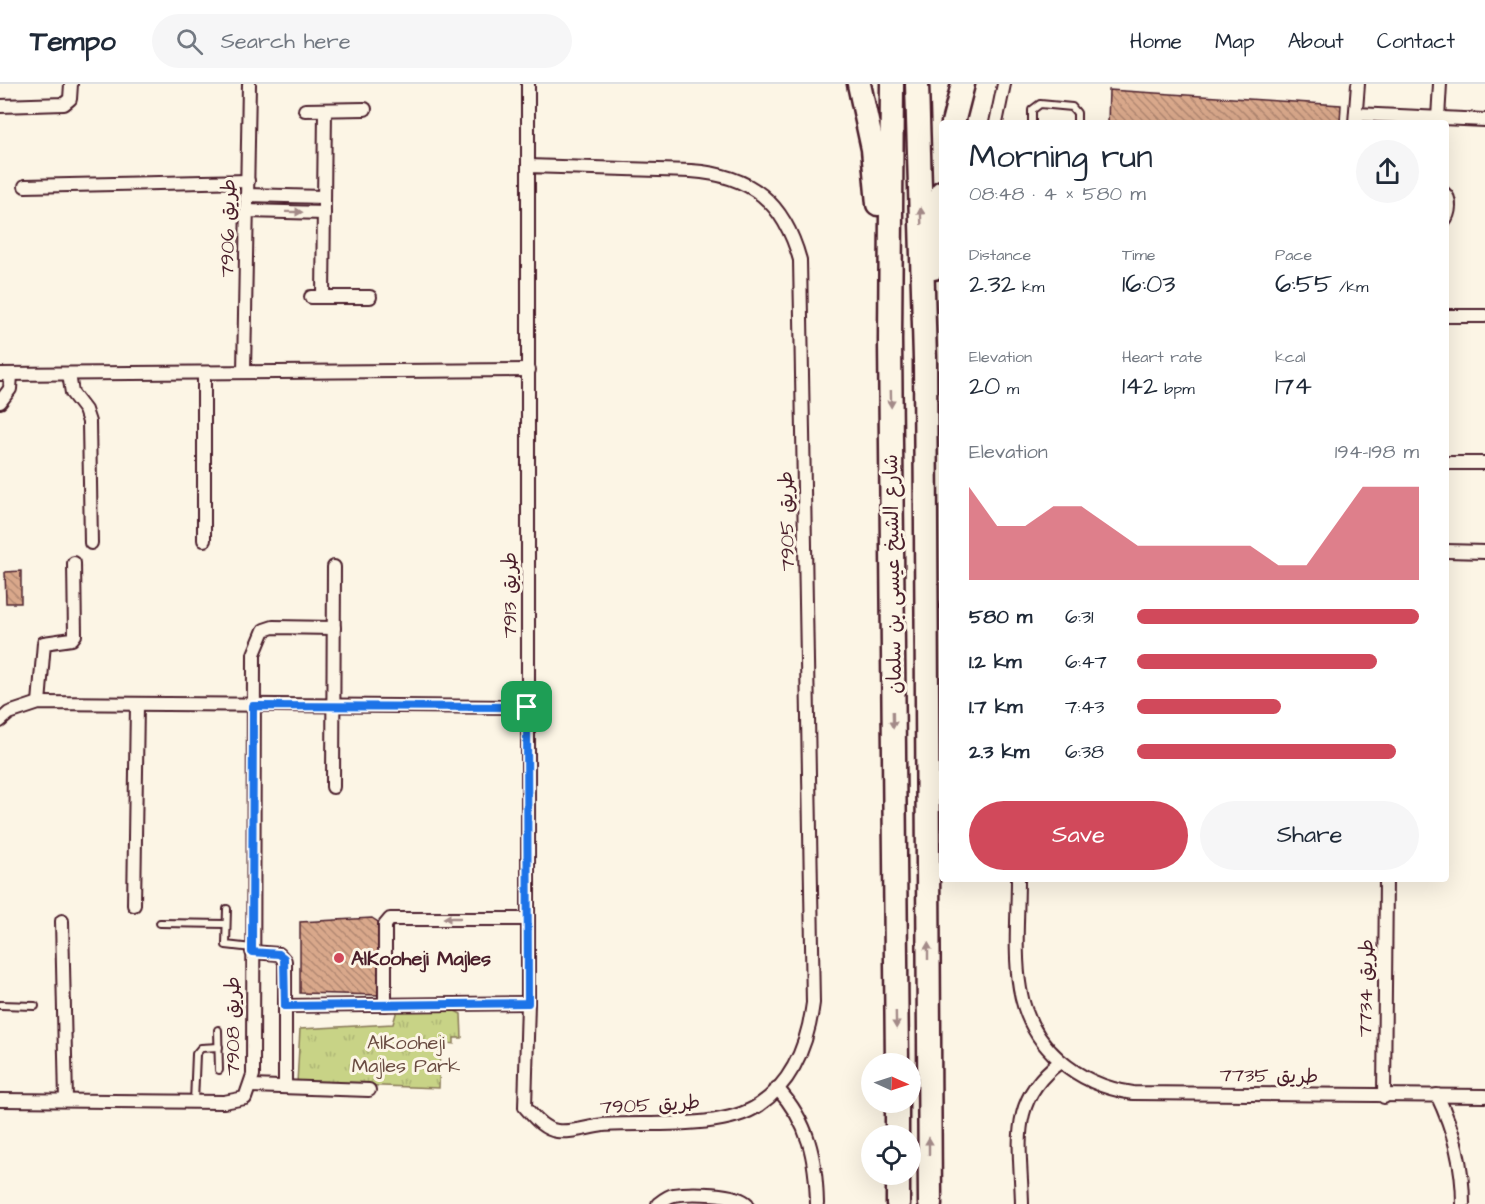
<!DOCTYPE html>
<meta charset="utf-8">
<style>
:root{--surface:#fff;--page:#f6f6f7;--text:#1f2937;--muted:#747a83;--line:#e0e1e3;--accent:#d1495b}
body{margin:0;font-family:"Architects Daughter","Playpen Sans Arabic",sans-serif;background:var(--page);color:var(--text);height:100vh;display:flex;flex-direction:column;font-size:22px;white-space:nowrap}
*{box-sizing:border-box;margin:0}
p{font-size:20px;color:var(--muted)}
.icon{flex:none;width:33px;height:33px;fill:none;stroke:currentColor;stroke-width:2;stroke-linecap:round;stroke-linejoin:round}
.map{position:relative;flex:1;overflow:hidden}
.panel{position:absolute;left:939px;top:36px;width:510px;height:762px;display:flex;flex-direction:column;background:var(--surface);border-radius:6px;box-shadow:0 6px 24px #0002}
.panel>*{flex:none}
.needle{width:39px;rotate:93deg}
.fabs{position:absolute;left:861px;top:969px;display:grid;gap:12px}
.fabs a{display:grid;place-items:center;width:60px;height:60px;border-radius:50%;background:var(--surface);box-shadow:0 6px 24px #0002;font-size:30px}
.pin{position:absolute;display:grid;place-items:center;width:51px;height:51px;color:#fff;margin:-26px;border-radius:12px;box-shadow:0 3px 9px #0006}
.round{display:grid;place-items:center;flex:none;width:63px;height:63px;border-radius:32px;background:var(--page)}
.summary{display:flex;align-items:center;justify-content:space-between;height:102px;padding:0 30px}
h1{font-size:33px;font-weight:600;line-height:45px}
.metrics{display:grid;grid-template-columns:repeat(3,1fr);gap:9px;height:102px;padding:6px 30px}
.metrics div{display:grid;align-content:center}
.metrics b{font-size:26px;font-weight:600}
.metrics small{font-size:16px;font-weight:400}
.metrics p{font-size:16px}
.chart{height:168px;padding:12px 30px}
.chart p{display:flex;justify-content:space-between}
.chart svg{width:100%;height:108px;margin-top:6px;fill:var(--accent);opacity:.7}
.primary-button{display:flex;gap:12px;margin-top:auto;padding:12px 30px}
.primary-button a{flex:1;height:69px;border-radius:36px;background:var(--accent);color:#fff;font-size:24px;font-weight:600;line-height:69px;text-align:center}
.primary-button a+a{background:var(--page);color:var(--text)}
ul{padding:0 30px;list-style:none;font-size:20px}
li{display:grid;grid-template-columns:96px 72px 1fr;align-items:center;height:45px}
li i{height:15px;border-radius:8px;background:var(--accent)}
header{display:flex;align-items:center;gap:36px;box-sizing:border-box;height:84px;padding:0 30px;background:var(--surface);border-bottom:2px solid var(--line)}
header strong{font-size:28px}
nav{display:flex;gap:33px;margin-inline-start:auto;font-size:21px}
.search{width:420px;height:54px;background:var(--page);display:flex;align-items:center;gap:15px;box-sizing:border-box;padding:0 21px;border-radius:33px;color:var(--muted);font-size:22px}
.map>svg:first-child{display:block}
.grass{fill:url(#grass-tufts);stroke:#897958;stroke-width:1.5}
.building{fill:url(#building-back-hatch);stroke:#4a1f2b;stroke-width:1.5}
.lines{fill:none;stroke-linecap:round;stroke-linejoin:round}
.lane-casing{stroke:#4a1f2b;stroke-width:10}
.street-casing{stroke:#4a1f2b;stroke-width:16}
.highway-casing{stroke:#4a1f2b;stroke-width:27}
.lane{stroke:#fcf5e5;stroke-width:6}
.street{stroke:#fcf5e5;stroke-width:12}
.highway{stroke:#fcf5e5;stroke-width:22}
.oneway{fill:#a38a88}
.route-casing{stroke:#fff;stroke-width:12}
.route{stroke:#1a73e8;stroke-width:8}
.poi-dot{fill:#d1495b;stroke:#fcf5e5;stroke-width:2}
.labels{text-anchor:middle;stroke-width:6;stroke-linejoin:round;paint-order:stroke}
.street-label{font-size:20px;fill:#4a1f2b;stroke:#fcf5e5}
.poi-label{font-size:20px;font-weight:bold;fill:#4a1f2b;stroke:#fcf5e5;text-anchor:start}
.park-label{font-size:20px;fill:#6a4c42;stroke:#fcf5e5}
</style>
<header>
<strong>Tempo</strong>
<div class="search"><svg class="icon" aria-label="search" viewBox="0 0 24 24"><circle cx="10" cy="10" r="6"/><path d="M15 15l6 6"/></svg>Search here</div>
<nav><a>Home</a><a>Map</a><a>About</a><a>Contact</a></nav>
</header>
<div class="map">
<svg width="1485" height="1120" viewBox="0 0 1485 1120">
<defs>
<pattern id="grass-tufts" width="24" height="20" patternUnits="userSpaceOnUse" patternTransform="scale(1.5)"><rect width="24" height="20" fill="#c8d386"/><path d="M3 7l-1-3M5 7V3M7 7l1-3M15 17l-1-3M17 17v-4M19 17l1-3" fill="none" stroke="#adb574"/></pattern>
<pattern id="building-back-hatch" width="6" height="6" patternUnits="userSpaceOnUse" patternTransform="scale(1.5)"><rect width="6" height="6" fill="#d9a88b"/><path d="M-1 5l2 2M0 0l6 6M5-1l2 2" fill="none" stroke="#b28872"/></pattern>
</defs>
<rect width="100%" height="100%" fill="#fcf5e5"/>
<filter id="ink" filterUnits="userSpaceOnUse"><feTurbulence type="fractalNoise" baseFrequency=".0167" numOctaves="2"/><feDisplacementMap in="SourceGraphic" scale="12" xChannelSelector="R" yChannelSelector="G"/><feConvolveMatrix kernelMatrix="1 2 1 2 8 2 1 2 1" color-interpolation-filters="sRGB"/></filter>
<g filter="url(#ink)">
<!-- grass -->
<polygon class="grass" points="397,926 455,927 461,930 462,954 454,954 454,960 440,958 439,1004 297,999 300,945 393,940"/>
<!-- building -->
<g class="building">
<polygon points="1109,6 1341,21 1340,39 1108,39"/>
<polygon points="21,487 21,519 6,519 5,488"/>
<polygon points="372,834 378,838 379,911 300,909 300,838"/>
</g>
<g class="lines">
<defs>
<g id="lane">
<polyline points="1032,39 1032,26 1040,20 1072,23 1077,29 1077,39"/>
<path d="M1446 107C1455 114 1453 131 1446 139"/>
<polyline points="227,825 226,861 252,864"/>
<polyline points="160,839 226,840"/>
<polyline points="0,921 35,922"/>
<polyline points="218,946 219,986"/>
<polyline points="194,1018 196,970 201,964 219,963"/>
</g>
<g id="street">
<polyline points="0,22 64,20 70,15 71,0"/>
<polyline points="305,26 365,25"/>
<polyline points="1356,30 1485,36"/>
<polyline points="1438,34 1440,0"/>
<polyline points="996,39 1004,0"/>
<polyline points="1355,39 1358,0"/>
<path d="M528 82 691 87C751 91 784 118 800 176L813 919C808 958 793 998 759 1021 723 1046 647 1038 603 1041 588 1043 572 1049 557 1047 543 1045 534 1033 525 1023L528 919C527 612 528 306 528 0"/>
<polyline points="25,102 248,97"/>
<polyline points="247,111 324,113"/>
<polyline points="247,127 324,129"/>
<polyline points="311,213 370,213"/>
<polyline points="323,213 325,26"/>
<polyline points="1446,232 1485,232"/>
<polyline points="244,288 249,0"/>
<polyline points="204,289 204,456"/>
<polyline points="0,290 529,286"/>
<polyline points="69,290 72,309 85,326 89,338 91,459"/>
<polyline points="0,318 10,305 11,291"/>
<polyline points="1446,379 1485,379"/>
<polyline points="1446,467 1485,468"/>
<polyline points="39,619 44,559 72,555 75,551 74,479"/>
<polyline points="0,637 9,629 39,619 527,623"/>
<polyline points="333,703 334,483"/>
<path d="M1018 795C1018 831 1014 870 1020 905 1030 963 1077 1001 1133 1009L1485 1012"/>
<polyline points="134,821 137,621"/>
<polyline points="62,837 66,1016"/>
<polyline points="252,868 279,870 285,877 285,1003"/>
<polyline points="385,921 385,841 390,835 528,835"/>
<polyline points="285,922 528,919"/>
<polyline points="251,1002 369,1006"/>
<path d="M777 1004C809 1039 816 1074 817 1120"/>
<path d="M1437 1011C1454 1046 1463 1081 1463 1120"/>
<polyline points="1384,1013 1386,795"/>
<polyline points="0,1016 224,1018 245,1014 253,991 254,570 264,546 273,543 334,544"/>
<path d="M658 1120C663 1116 668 1112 674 1111 690 1108 737 1109 747 1120"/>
<path d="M1022 1120C1021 1062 1007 1017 1060 978"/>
</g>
<g id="highway">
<polyline points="859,0 873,65 878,120"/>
<polyline points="892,0 890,256 897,980"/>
<polyline points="917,0 925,275 930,1120"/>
<polyline points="953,39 963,0"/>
<polyline points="934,184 942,108"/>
<polyline points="897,1018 897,1052"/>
<polyline points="898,1090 898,1120"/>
</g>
</defs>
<!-- lane casing -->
<use href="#lane" class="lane-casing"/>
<!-- street casing -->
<use href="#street" class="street-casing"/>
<!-- highway casing -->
<use href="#highway" class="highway-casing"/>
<!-- lane -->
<use href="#lane" class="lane"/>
<!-- street -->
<use href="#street" class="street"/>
<!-- highway -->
<use href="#highway" class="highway"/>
</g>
<!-- one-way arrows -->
<defs><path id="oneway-solid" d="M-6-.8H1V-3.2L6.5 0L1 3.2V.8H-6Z" transform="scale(1.5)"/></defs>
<g class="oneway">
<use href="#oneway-solid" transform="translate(294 128) rotate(1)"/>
<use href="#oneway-solid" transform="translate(921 132) rotate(-92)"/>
<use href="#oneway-solid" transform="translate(891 315) rotate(89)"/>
<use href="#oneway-solid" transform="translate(893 636) rotate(89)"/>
<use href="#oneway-solid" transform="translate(452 834) rotate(-180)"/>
<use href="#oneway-solid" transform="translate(928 867) rotate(-90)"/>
<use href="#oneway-solid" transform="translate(896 936) rotate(89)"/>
<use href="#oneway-solid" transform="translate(929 1062) rotate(-90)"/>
</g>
</g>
<g class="lines" filter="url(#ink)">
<defs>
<polygon id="route" points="253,622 527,623 528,919 285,922 284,874 279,870 252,868"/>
</defs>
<!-- route casing -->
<use href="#route" class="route-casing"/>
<!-- route -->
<use href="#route" class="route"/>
</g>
<!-- markers -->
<circle class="poi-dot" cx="339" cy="874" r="6"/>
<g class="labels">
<!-- street labels -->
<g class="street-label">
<text transform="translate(227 144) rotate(-89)" y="7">طريق 7906</text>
<text transform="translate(786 437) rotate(-91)" y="7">طريق 7905</text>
<text transform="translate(892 490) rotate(-91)" y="7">شارع الشيخ عيسى بن سلمان</text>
<text transform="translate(509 511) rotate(-90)" y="7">طريق 7913</text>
<text transform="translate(1365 904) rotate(-89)" y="7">طريق 7734</text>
<text transform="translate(232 942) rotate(-90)" y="7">طريق 7908</text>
<text transform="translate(1269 991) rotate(1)" y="7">طريق 7735</text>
<text transform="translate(650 1020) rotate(-3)" y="7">طريق 7905</text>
</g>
<!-- poi labels -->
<g class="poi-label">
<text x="351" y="881">AlKooheji Majles</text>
</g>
<!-- park labels -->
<g class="park-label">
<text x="406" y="965">AlKooheji<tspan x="406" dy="23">Majles Park</tspan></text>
</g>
</g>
</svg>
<div class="fabs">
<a><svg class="needle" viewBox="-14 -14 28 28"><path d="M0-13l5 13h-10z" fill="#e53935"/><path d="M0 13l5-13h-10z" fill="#747a83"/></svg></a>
<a><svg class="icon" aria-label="locate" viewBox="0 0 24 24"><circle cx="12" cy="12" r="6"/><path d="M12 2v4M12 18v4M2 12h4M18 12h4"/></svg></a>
</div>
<div class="pin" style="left:527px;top:623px;background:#1e9e55"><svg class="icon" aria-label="arrive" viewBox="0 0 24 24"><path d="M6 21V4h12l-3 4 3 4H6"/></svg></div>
<section class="panel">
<div class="summary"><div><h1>Morning run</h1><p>08:48 · 4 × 580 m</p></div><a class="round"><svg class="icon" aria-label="share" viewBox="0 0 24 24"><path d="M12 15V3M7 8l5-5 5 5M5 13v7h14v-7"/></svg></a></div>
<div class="metrics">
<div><p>Distance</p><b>2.32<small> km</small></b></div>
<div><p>Time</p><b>16:03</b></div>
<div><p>Pace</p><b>6:55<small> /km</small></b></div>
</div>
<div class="metrics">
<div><p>Elevation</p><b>20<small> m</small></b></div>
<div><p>Heart rate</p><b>142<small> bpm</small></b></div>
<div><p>kcal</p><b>174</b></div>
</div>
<div class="chart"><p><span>Elevation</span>194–198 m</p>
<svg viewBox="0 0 160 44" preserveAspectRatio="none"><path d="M0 44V6L10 22L20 22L30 14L40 14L50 22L60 30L70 30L80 30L90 30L100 30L110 38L120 38L130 22L140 6L150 6L160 6V44z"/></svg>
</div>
<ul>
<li><b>580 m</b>6:31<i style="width:100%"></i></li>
<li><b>1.2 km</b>6:47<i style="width:85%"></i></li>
<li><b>1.7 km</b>7:43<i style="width:51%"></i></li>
<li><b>2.3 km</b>6:38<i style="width:92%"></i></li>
</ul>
<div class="primary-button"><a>Save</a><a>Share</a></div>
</section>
</div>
